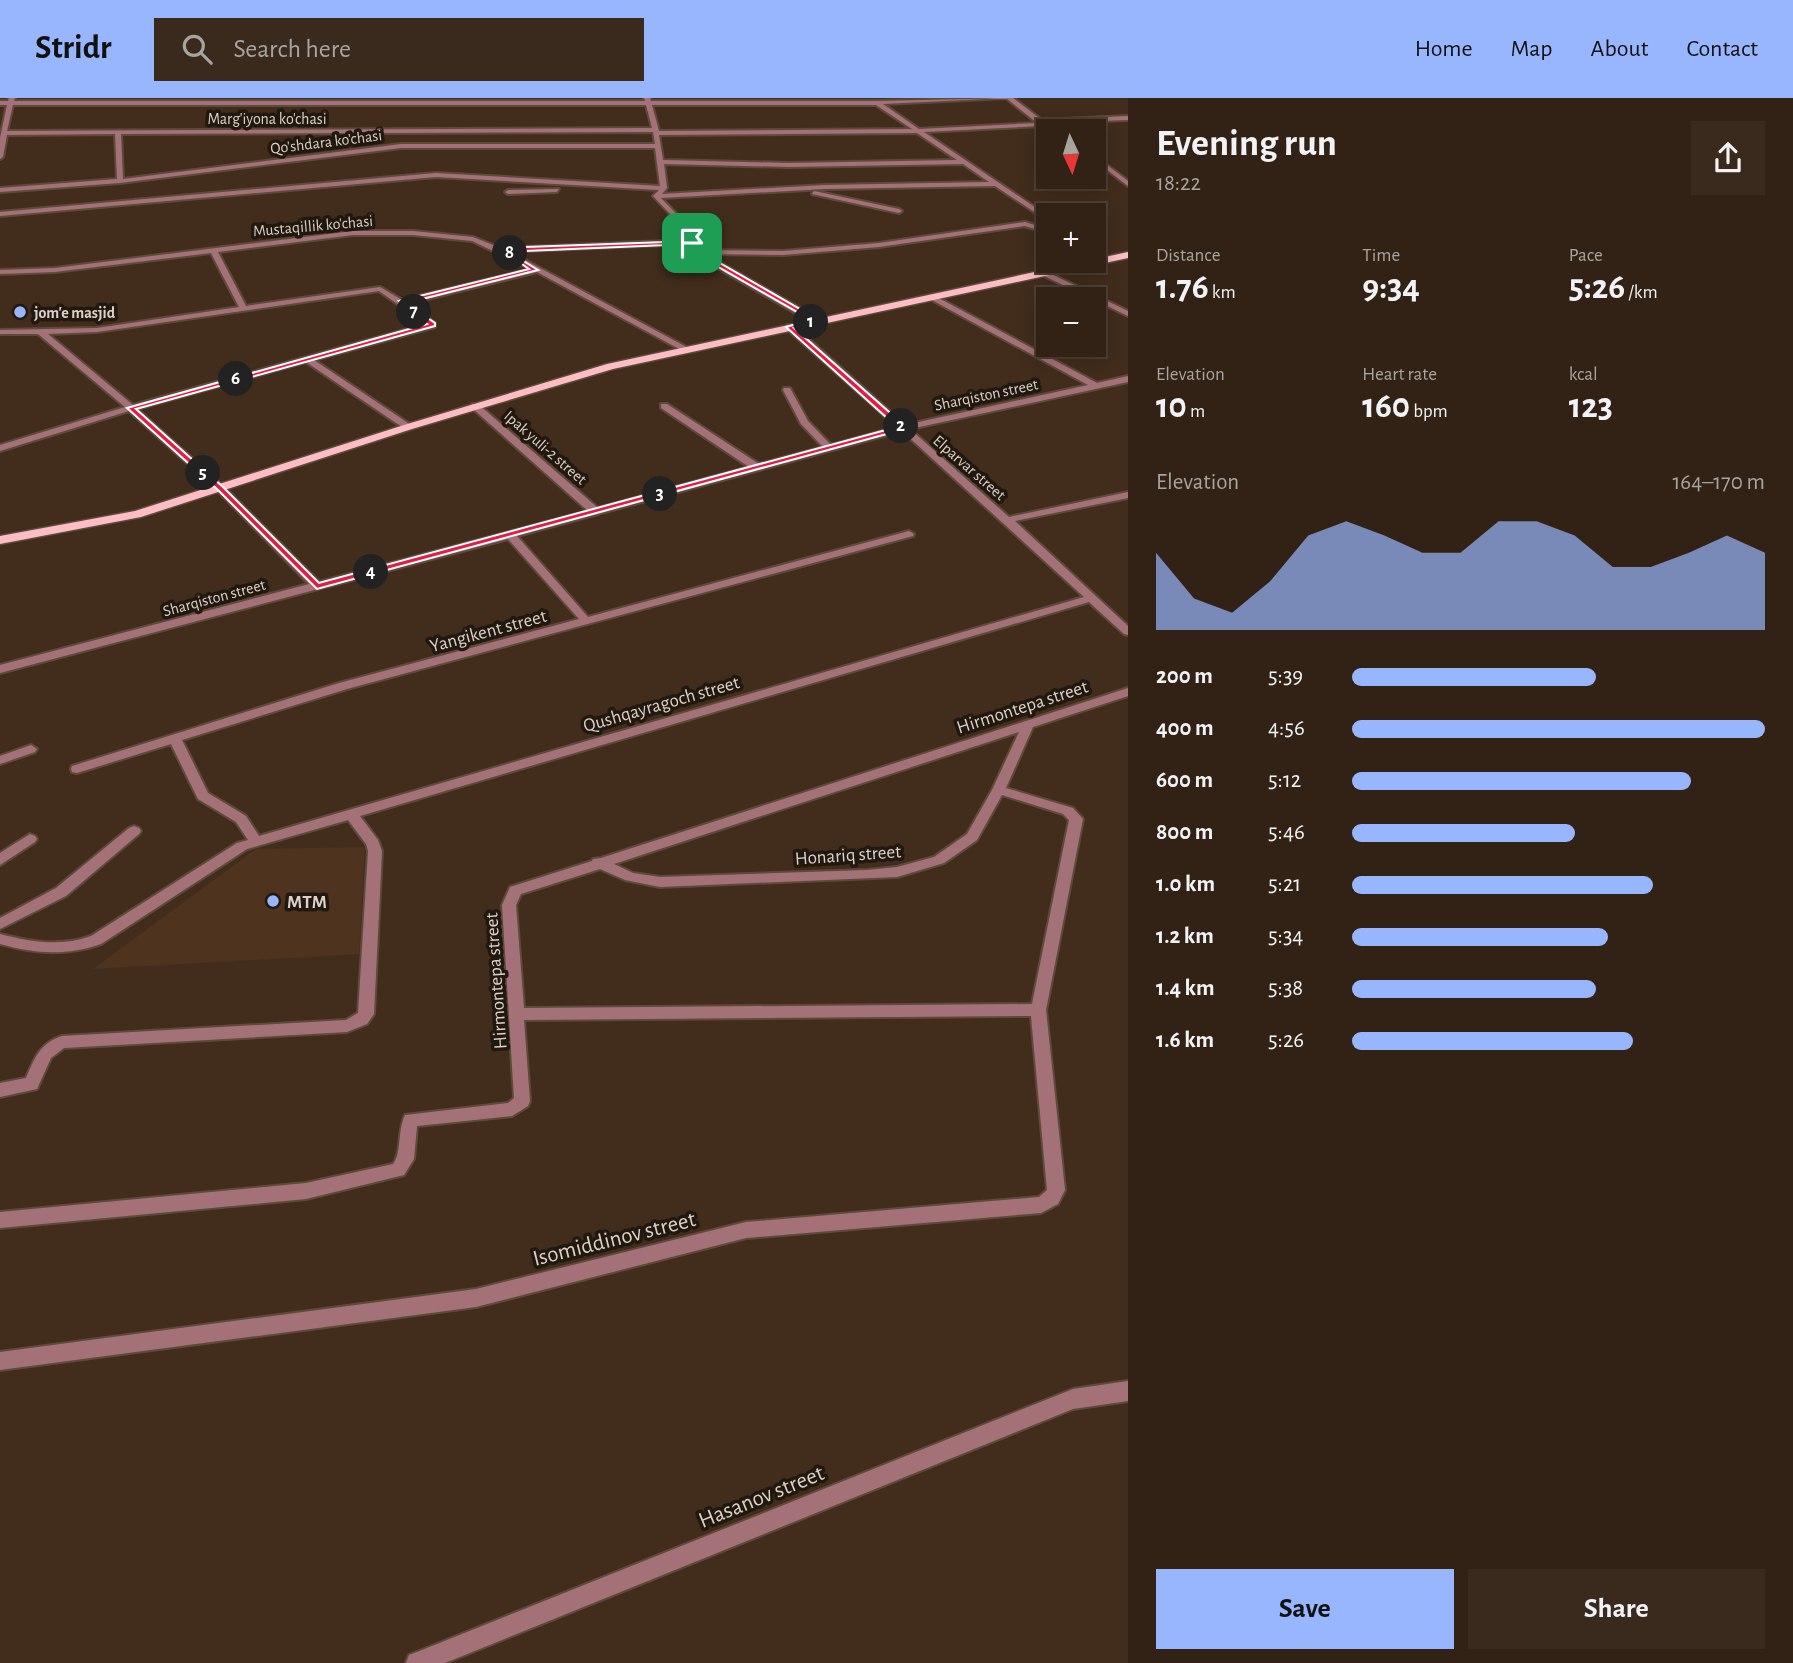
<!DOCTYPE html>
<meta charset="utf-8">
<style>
:root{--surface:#322215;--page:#3a2a1e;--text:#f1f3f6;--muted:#a8a4a0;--line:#4d3f34;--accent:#98b6fd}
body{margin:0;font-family:"Alegreya Sans",sans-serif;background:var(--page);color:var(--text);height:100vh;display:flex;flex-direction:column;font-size:26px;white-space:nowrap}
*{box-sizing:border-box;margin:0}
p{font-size:23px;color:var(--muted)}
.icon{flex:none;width:38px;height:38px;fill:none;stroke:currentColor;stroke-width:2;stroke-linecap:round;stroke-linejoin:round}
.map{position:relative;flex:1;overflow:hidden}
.sheet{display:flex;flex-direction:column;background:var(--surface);width:665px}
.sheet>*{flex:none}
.needle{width:46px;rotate:176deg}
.tools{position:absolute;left:1036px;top:21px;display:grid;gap:14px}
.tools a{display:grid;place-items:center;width:70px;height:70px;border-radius:0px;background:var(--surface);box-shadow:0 4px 18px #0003,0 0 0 2px var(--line);font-size:35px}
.pin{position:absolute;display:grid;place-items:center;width:60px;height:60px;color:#fff;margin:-30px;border-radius:14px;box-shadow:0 4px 10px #0006}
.km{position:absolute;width:35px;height:35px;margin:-18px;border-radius:50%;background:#222;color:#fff;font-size:19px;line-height:35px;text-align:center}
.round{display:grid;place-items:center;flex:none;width:74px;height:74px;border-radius:0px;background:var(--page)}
.summary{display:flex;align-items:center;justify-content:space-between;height:119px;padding:0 28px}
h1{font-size:38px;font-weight:700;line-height:52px}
.stats{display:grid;grid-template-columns:repeat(3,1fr);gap:10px;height:119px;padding:7px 28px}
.stats div{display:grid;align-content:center}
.stats b{font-size:35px;font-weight:700}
.stats small{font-size:19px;font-weight:400}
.stats p{font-size:19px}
.chart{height:196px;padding:14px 28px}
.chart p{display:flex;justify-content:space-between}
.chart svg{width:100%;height:126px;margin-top:7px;fill:var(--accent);opacity:.7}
.primary-button{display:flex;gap:14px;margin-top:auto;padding:14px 28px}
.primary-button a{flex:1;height:80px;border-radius:0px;background:var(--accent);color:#111;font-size:28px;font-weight:700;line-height:80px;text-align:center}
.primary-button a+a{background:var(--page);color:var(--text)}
ul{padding:0 28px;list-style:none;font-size:23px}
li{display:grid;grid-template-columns:112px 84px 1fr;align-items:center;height:52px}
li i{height:18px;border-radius:9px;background:var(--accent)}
header{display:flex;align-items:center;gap:42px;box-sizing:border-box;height:98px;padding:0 35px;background:var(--accent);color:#111}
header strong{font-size:33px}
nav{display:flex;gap:38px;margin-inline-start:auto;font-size:24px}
.search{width:490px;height:63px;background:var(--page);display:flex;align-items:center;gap:18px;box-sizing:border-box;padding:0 24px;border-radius:0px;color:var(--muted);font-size:26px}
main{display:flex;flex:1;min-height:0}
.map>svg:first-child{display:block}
.built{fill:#4e341e}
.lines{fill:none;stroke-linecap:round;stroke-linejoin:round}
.minor-casing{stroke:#5e4a3b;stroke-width:4}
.primary-casing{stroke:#5e4a3b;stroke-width:3}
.minor{fill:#a57178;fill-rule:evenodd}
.primary{fill:#febdc5;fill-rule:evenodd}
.route{fill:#e11d48;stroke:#fff;stroke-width:2;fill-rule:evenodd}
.poi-dot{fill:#98b6fd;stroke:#211810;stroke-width:2.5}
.labels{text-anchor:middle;stroke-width:7;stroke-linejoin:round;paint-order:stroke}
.far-street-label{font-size:16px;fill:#ddd0c6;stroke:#211810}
.far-poi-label{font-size:16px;font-weight:bold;fill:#ddd0c6;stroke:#211810;text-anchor:start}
.street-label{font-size:19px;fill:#ddd0c6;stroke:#211810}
.poi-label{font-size:19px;font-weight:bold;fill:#ddd0c6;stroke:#211810;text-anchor:start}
.near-street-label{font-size:23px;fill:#ddd0c6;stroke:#211810}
</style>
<header>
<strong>Stridr</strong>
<div class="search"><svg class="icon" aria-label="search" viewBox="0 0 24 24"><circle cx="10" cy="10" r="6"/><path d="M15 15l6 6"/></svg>Search here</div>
<nav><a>Home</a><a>Map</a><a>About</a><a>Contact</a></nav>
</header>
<main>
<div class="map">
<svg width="1128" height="1565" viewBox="0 0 1128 1565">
<rect width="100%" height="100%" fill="#422d1c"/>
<!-- built -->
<polygon class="built" points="365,749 359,856 93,871 256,751"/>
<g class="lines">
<defs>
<g id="minor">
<path d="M9 0H15L14 3H645L644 0H650L651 3H877L1013 0 1042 22 1128 18V22L1046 25 1055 33H1049L1042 28 924 34 1048 118V123L995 88 825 91 661 100 692 132 699 152 783 153 879 145 1025 124 1048 131V135L1025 128 879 149 783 157 705 156 819 221V225H813L693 156 690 146 525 153 514 156 690 251 683 253 537 174 407 206 435 225V229L314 262 411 327V331H405L306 264 137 311 223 388 319 484 588 413 472 310V306H478L598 410 749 369 661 310V306H667L759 366 823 349 801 326 783 292 784 290H790L808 323 831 347 897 329 787 231V227H793L905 327 1088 287 930 201 929 199 933 197 1097 285 1128 278V284L910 331 1009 419 1128 394V400L1015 423 1128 528V537L1124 536 1089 504 360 718 378 742 382 753 374 916 367 926 347 934 64 950 51 960 37 991 0 999V985L26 980C34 961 40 945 62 938L346 922 358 915 368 753 366 746 348 722 247 751 101 846C66 858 36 856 0 846V836C31 844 60 849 91 838L237 745 248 742 236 724 198 701 171 646 77 675 72 674 71 671 72 668 339 585 579 521 508 441 0 575V567L309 486 217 392 129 313 0 353V347L125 309 38 236H0V232L97 230 239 209 211 155 55 174 0 176V172L55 170 353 133H413L473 139 508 153 525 149 689 142 687 134 653 98 659 92 436 79 0 118V114L436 75 660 88 655 50H401L120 85 0 94V90L117 81 115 36 7 37 3 59 0 61V40L7 7H0V3H8ZM1006 0 1037 25 919 31 883 6ZM13 7H646L652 30 7 33ZM652 7H876L912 31 659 33ZM653 34 655 46H401L123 81 121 36ZM917 35 957 62 789 65 663 62 659 37ZM664 66 789 69 963 66 989 84 825 87 662 96 667 90ZM353 137H413L472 143 531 171 402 202 380 189 246 208 218 154ZM379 193 426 226 133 307 48 236 97 234ZM902 333 1084 499 259 738 246 718 208 695 182 642 347 591 913 438 914 436 909 433 588 519 517 438Z"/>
<polygon points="1094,57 1128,83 1128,88 1094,62"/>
<polygon points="559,91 557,94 508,96 505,94 508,92"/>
<polygon points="814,93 899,111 902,113 899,115 812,96"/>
<polygon points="1094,153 1109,159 1110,161 1106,163 1094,158"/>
<polygon points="1045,173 1128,213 1128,218 1042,177 1041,175"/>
<path d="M1128 590V598L1033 629 1006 690 1073 710 1083 721 1046 912 1065 1092 1058 1106 1041 1115 746 1140 476 1209 0 1272V1254L476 1191 746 1124 1039 1099 1047 1092 1031 918 524 922 530 1003 528 1008 512 1018 417 1028 414 1061 404 1077 306 1101 0 1130V1114L306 1085 393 1066C402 1055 397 1034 405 1017L508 1005 514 1000 502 807 510 789 592 763 593 761 601 760ZM1019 634 992 692 967 736 934 759 897 769 867 772 660 779 633 775 614 766ZM1002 697 1063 716 1069 722 1032 906 524 910 516 807 521 796 600 771 625 782 660 789 897 779 944 765 977 742Z"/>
<polygon points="31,647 37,651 35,654 0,666 0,658"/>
<polygon points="134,728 139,730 141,733 139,736 66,798 0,831 0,820 56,790 129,730"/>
<polygon points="30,736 35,738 37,741 35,744 0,767 0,755"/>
<polygon points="1128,1283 1128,1303 1073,1311 445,1565 406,1565 409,1557 417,1554 1073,1291"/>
</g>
<polygon id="primary" points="1128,154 1128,160 613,271 412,331 141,419 0,446 0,438 135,413 404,327 607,266"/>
</defs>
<!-- minor casing -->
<use href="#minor" class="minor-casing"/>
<!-- primary casing -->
<use href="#primary" class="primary-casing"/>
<!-- minor -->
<use href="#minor" class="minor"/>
<!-- primary -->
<use href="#primary" class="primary"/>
</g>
<!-- route -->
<path class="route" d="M694 143 699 153 819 222V224L794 230 905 328V331L317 491 218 392 127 310 427 226 399 203 529 171 505 154 525 149ZM690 146 694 155 811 222 786 229 897 329 319 485 223 389 136 311 435 228V225L406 205 538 172 512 156 525 153Z"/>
<!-- markers -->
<g class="poi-dot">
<circle cx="20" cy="214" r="7"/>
<circle cx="273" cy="803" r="7"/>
</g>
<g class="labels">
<!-- far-street labels -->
<g class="far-street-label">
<text x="267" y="26">Marg'iyona ko'chasi</text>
<text transform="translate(326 43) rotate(-7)" y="6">Qo'shdara ko'chasi</text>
<text transform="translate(313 127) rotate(-5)" y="6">Mustaqillik ko'chasi</text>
<text transform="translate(986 296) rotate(-12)" y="6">Sharqiston street</text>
<text transform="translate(546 349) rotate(41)" y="6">Ipak yuli-2 street</text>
<text transform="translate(970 369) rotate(41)" y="6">Elparvar street</text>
<text transform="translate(214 499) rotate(-15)" y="6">Sharqiston street</text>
</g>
<!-- far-poi labels -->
<g class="far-poi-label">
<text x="34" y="220">jom'e masjid</text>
</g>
<!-- street labels -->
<g class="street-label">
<text transform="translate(488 532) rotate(-15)" y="7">Yangikent street</text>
<text transform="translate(661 605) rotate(-16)" y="7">Qushqayragoch street</text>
<text transform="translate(1022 608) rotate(-18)" y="7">Hirmontepa street</text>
<text transform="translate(848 756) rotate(-4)" y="7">Honariq street</text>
<text transform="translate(495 883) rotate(-94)" y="7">Hirmontepa street</text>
</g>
<!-- poi labels -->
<g class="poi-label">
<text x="287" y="810">MTM</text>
</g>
<!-- near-street labels -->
<g class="near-street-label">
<text transform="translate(614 1140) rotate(-14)" y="8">Isomiddinov street</text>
<text transform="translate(761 1398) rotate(-22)" y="8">Hasanov street</text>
</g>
</g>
</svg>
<div class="tools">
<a><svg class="needle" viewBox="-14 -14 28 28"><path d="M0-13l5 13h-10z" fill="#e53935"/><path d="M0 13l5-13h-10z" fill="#a8a4a0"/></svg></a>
<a>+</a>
<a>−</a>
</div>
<div class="pin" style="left:692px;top:145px;background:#1e9e55"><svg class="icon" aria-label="arrive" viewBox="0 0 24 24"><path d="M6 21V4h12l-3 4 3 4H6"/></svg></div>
<b class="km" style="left:811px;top:224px">1</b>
<b class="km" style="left:901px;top:328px">2</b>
<b class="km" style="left:660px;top:396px">3</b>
<b class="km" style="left:371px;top:474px">4</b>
<b class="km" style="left:203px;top:375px">5</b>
<b class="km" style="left:236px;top:281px">6</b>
<b class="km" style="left:414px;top:214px">7</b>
<b class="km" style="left:510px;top:155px">8</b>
</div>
<section class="sheet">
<div class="summary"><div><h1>Evening run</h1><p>18:22</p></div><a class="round"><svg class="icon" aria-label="share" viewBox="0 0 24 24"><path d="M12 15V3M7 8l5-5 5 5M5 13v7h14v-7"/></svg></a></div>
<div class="stats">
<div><p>Distance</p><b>1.76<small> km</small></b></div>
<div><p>Time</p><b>9:34</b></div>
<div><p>Pace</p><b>5:26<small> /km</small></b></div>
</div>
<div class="stats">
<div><p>Elevation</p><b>10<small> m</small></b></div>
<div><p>Heart rate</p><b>160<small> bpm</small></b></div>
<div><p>kcal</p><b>123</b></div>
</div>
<div class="chart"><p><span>Elevation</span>164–170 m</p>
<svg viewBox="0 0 160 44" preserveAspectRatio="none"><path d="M0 44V17L10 33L20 38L30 27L40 11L50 6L60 11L70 17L80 17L90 6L100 6L110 11L120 22L130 22L140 17L150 11L160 17V44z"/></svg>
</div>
<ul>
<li><b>200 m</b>5:39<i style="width:59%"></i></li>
<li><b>400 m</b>4:56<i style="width:100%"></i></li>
<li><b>600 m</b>5:12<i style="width:82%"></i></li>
<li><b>800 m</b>5:46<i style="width:54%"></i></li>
<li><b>1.0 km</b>5:21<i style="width:73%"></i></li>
<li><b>1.2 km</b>5:34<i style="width:62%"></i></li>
<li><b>1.4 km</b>5:38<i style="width:59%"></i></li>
<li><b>1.6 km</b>5:26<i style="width:68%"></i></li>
</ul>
<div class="primary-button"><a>Save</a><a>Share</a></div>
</section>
</main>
